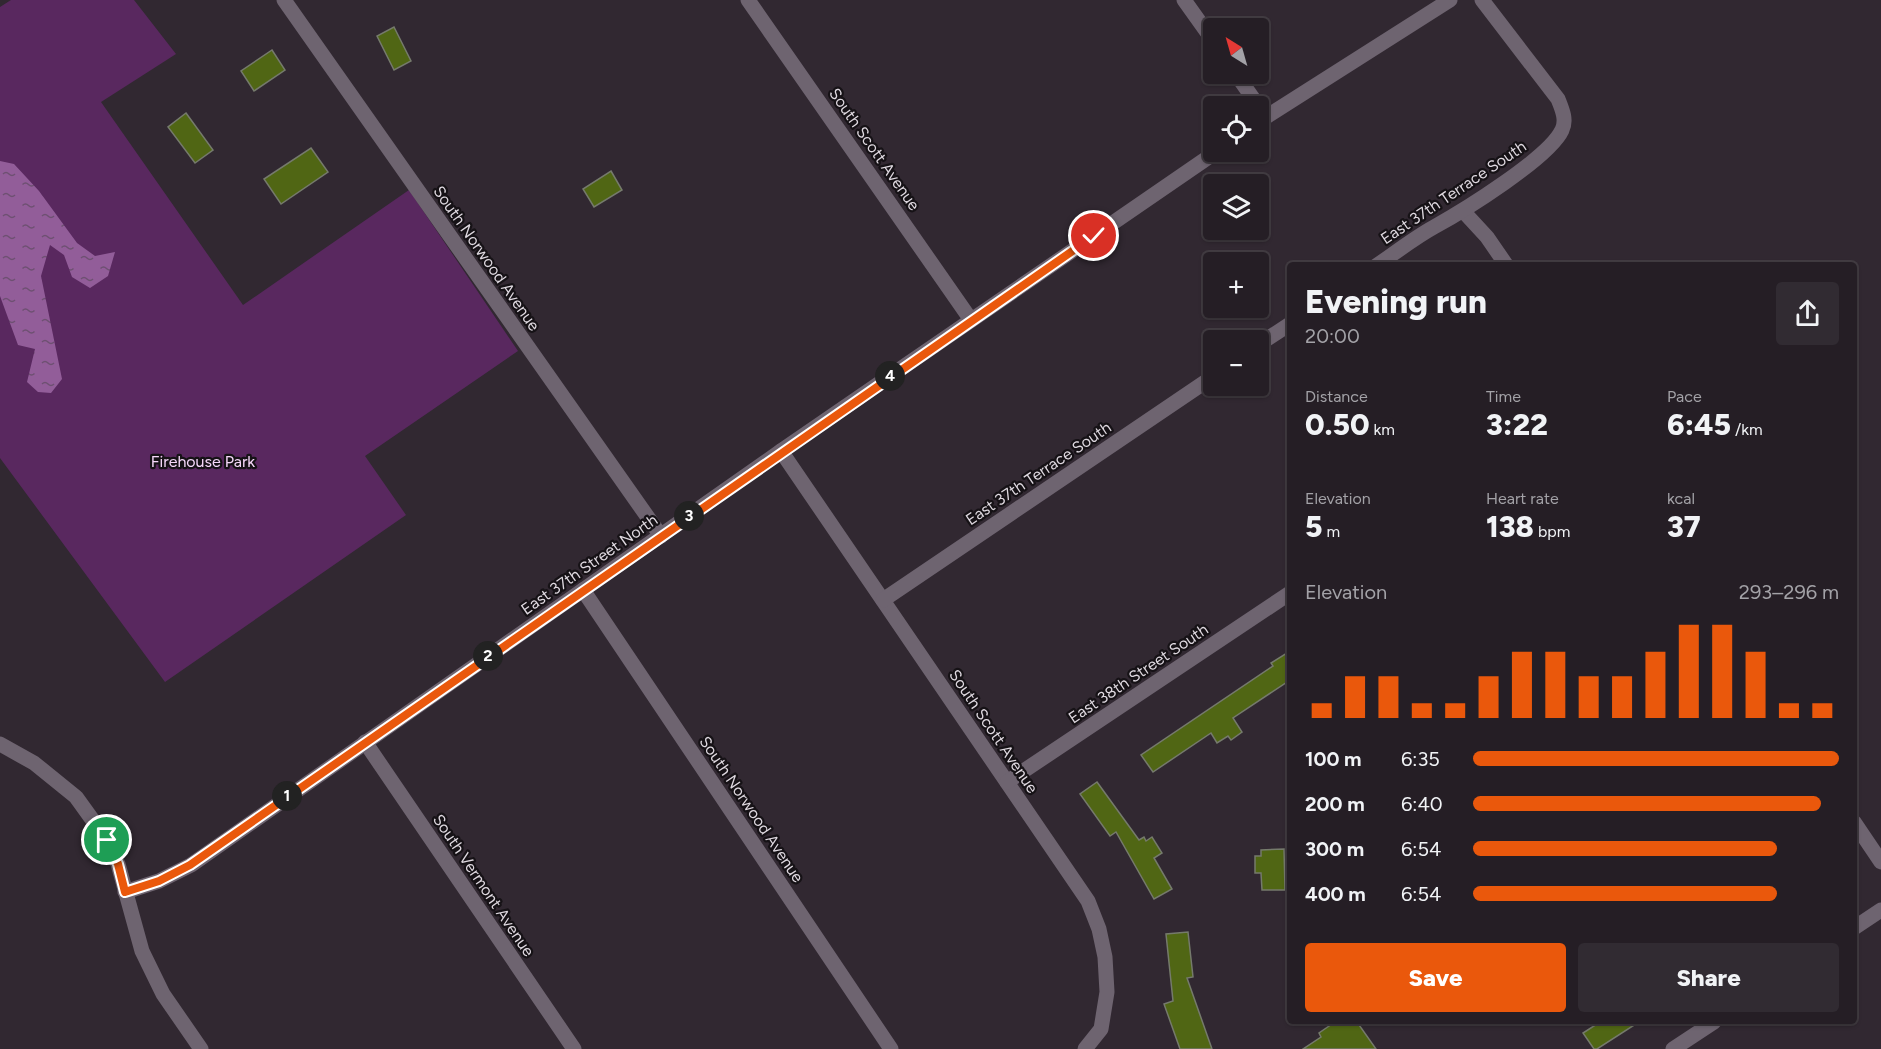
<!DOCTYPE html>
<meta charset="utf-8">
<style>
:root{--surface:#251e25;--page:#312b32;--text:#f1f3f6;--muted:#a3a2a7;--line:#423c42;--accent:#ea580c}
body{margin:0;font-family:Figtree,sans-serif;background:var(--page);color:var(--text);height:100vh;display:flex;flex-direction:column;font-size:22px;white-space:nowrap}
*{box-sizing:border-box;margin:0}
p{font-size:20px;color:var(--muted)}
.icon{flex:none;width:33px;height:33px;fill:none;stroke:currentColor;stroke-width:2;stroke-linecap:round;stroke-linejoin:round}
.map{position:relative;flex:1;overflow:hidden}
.panel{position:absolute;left:1287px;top:262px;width:570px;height:762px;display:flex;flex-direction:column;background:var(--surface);border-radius:6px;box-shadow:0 2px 4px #0004,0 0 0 2px var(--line)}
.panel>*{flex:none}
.needle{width:39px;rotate:323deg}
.buttons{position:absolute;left:1203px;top:18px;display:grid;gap:12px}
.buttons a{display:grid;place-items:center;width:66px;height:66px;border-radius:6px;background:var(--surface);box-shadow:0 2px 4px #0004,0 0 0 2px var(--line);font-size:30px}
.pin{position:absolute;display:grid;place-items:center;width:51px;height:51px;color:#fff;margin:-26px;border:3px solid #fff;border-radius:50%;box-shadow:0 2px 6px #0007}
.km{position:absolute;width:30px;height:30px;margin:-15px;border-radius:50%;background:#222;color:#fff;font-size:16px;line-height:30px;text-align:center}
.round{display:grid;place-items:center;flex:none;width:63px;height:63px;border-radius:6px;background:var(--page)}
.headline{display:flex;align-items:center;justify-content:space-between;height:102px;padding:0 18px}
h1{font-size:33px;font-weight:800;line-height:45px}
.metrics{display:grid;grid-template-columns:repeat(3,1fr);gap:9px;height:102px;padding:6px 18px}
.metrics div{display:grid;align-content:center}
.metrics b{font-size:30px;font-weight:800}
.metrics small{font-size:16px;font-weight:400}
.metrics p{font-size:16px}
.chart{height:168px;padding:12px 18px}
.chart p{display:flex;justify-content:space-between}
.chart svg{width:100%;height:108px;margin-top:6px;stroke:var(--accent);stroke-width:6}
.button{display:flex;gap:12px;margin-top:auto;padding:12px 18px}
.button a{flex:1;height:69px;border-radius:6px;background:var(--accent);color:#fff;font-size:24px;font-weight:800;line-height:69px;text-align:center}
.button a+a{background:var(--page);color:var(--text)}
ul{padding:0 18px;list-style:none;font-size:20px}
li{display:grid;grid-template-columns:96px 72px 1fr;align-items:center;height:45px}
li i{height:15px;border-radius:8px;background:var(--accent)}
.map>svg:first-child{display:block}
.park{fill:#59285f}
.water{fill:url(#water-ripples)}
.building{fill:#506614;stroke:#757a6c;stroke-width:1.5}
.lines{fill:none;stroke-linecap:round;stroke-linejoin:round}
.street{stroke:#6e6470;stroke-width:15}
.secondary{stroke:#6e6470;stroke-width:15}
.route-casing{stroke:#fff;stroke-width:12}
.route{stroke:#ea580c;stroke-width:8}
.labels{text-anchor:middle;stroke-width:4.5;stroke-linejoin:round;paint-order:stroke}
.street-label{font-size:16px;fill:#dfd9e0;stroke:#161216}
.park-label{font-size:16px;fill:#f6d8fa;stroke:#161216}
</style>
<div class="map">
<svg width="1881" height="1049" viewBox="0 0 1881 1049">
<defs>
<pattern id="water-ripples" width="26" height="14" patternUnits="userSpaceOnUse" patternTransform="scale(1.5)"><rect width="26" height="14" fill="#925d99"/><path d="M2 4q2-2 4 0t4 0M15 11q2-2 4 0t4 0" fill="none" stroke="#6e5072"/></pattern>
</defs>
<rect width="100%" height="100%" fill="#312831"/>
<!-- park -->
<polygon class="park" points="11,0 134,0 176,54 101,102 243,305 409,190 518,351 365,456 406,515 165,682 0,458 0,7"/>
<!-- water -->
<polygon class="water" points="0,161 14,164 39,191 77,243 95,256 115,252 108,276 90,288 72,277 64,255 50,245 41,276 62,379 51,393 38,392 27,382 35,349 18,345 0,296"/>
<!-- building -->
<g class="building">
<polygon points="394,27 411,61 394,70 377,36"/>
<polygon points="272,50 285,70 254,91 241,71"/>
<polygon points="186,113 213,150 195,163 168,127"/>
<polygon points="311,148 328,172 281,204 264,179"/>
<polygon points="611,171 622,190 594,207 583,189"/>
<polygon points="1290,651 1290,680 1233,718 1242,732 1231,740 1228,736 1217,743 1211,733 1153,772 1141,755 1273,666 1271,663"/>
<polygon points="1097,782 1139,840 1144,837 1146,841 1152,837 1162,853 1154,858 1172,889 1154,899 1116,832 1110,836 1080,794"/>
<polygon points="1284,849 1285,890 1262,890 1261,873 1255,873 1255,856 1261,856 1261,850"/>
<polygon points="1188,932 1193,977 1187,978 1212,1049 1180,1049 1164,1004 1173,1001 1166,934"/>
<polygon points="1335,1022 1357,1022 1376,1049 1303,1049 1321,1037 1319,1033"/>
<polygon points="1600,1022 1639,1022 1597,1049 1594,1049 1583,1033"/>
</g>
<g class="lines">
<!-- street -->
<g class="street">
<polyline points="284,0 661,536"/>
<polyline points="748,0 971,320"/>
<polyline points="1184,0 1214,42"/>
<polyline points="1236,74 1266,117"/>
<polyline points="1258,122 1450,0"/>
<polyline points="1463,211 1487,237 1507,266"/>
<path d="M1376 266C1395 253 1414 238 1434 227 1463 211 1549 158 1562 130 1567 120 1562 109 1558 99L1482 0"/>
<polyline points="1258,345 1290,324"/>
<polyline points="781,451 1088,901 1099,929 1105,957 1107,992 1101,1029 1085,1049"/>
<polyline points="583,590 891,1049"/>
<polyline points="883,600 1214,376"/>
<polyline points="365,742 574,1049"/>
<polyline points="0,744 34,763 76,797 107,840 118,864 142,951 163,994 201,1049"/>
<polyline points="1007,782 1290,593"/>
<polyline points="1854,822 1881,862"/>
<polyline points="125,892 159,881 191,865 781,451 1216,152"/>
</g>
<!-- secondary -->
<g class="secondary">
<polyline points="1854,928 1881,910"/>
<polyline points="1673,1049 1714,1022"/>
</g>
</g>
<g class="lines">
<defs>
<polyline id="route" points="107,840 118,864 125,892 159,881 190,865 1094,236"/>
</defs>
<!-- route casing -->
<use href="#route" class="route-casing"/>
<!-- route -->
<use href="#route" class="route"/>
</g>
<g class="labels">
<!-- street labels -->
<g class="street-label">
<text transform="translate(875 149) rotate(55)" y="6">South Scott Avenue</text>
<text transform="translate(1453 192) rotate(-34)" y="6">East 37th Terrace South</text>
<text transform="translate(487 258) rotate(55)" y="6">South Norwood Avenue</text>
<text transform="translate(1038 473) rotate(-34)" y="6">East 37th Terrace South</text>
<text transform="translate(589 564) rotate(-35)" y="6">East 37th Street North</text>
<text transform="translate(1138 673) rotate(-34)" y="6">East 38th Street South</text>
<text transform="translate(994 731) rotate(56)" y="6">South Scott Avenue</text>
<text transform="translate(752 809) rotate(56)" y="6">South Norwood Avenue</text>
<text transform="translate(484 885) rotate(56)" y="6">South Vermont Avenue</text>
</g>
<!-- park labels -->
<g class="park-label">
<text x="203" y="467">Firehouse Park</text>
</g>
</g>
</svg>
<div class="buttons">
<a><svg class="needle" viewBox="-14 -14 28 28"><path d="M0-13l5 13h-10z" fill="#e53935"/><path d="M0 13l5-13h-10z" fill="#a3a2a7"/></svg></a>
<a><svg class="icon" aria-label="locate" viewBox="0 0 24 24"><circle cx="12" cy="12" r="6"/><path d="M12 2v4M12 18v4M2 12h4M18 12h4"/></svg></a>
<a><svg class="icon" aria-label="layers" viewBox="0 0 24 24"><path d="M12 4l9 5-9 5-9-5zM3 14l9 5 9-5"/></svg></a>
<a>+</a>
<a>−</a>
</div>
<div class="pin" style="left:107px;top:840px;background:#1e9e55"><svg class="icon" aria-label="arrive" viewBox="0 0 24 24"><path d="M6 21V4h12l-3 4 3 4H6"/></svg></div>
<div class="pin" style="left:1094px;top:236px;background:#d93025"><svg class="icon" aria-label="check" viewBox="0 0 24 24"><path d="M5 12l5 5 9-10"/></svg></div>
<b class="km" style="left:287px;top:796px">1</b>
<b class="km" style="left:488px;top:656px">2</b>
<b class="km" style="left:689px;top:516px">3</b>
<b class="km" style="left:890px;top:376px">4</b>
<section class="panel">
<div class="headline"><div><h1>Evening run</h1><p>20:00</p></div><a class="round"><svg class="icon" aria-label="share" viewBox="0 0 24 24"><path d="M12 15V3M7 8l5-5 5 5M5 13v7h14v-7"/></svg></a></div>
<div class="metrics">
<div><p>Distance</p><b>0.50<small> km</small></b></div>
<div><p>Time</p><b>3:22</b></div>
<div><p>Pace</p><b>6:45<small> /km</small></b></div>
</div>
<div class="metrics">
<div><p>Elevation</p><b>5<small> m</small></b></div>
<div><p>Heart rate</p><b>138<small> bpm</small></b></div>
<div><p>kcal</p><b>37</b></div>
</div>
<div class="chart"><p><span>Elevation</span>293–296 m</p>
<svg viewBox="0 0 160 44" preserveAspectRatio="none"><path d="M5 44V38M15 44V27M25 44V27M35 44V38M45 44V38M55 44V27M65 44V17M75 44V17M85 44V27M95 44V27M105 44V17M115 44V6M125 44V6M135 44V17M145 44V38M155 44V38"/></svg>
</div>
<ul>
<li><b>100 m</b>6:35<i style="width:100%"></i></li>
<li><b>200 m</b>6:40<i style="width:95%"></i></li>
<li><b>300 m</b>6:54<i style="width:83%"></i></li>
<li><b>400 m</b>6:54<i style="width:83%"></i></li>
</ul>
<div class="button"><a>Save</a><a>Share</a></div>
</section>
</div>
